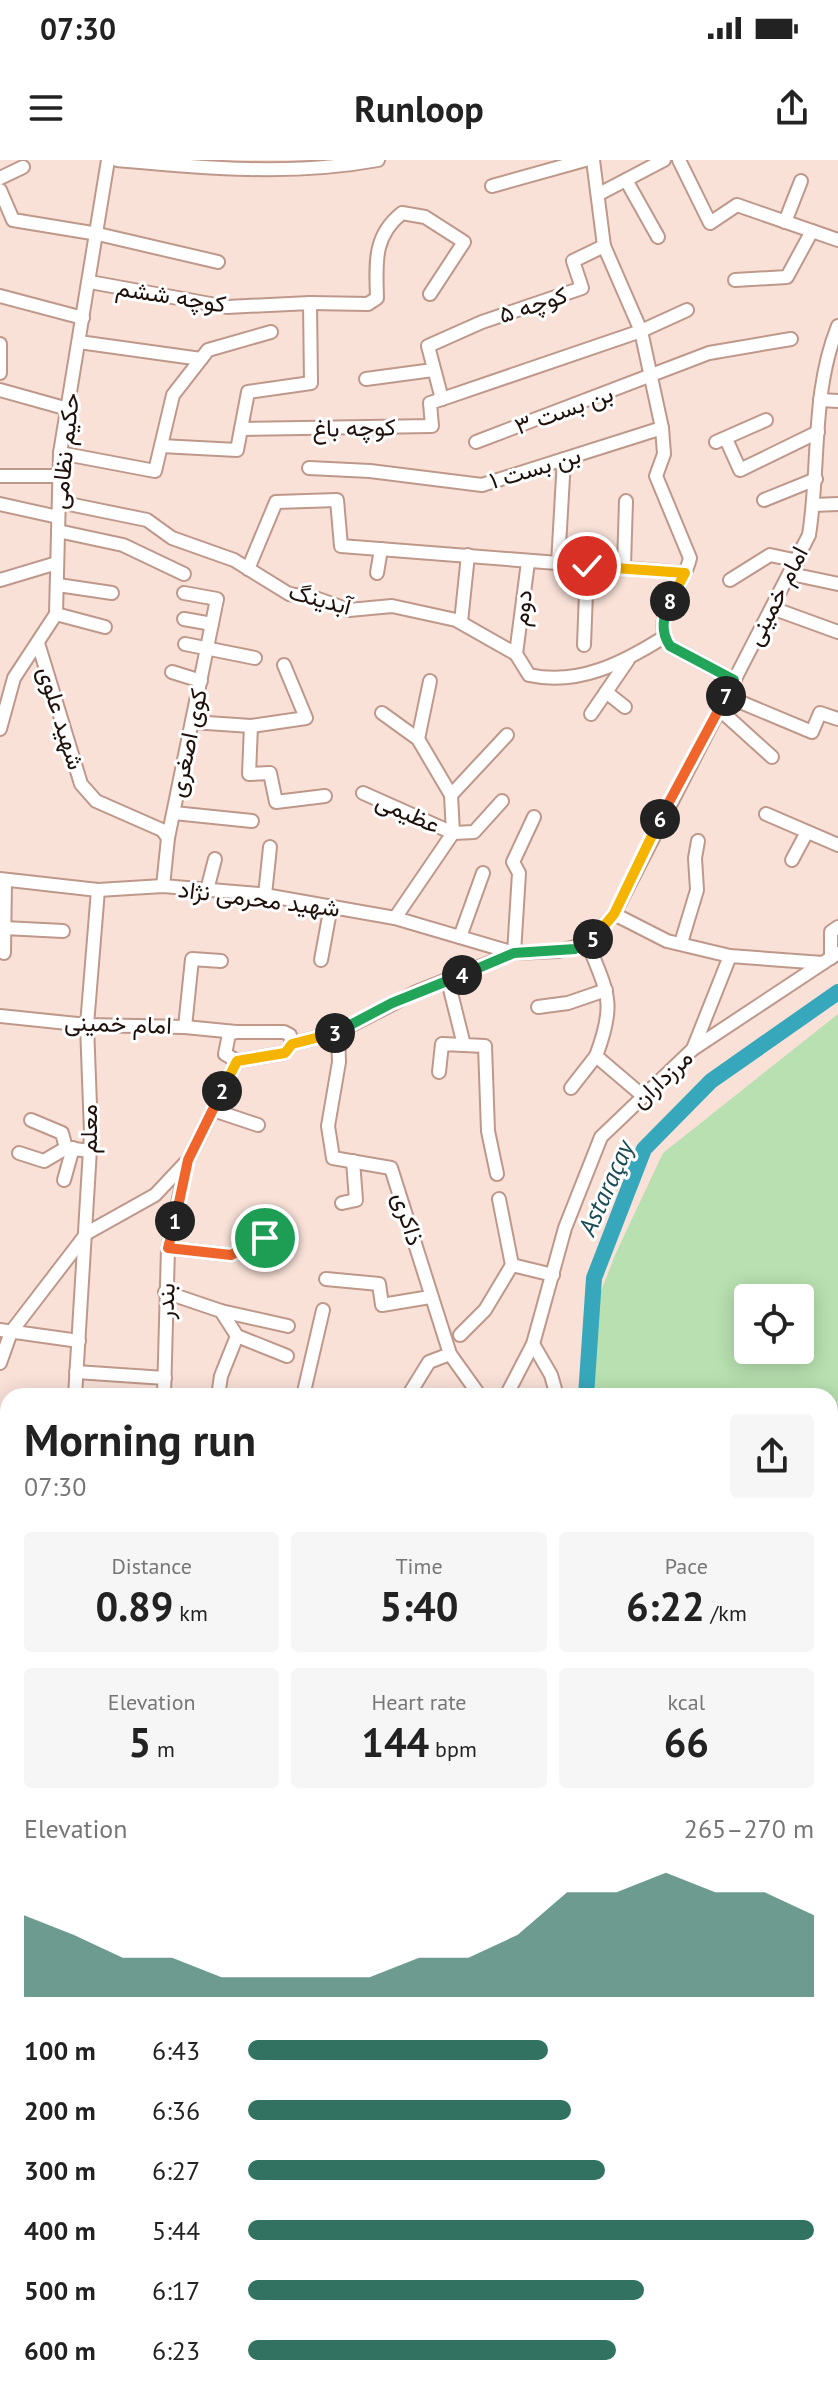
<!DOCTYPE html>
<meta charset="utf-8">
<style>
:root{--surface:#fff;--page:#f6f6f6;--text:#222;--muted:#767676;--accent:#327260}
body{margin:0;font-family:"PT Sans",Vazirmatn,sans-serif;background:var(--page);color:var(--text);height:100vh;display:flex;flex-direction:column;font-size:30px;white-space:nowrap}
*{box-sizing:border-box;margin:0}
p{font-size:26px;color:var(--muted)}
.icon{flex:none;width:44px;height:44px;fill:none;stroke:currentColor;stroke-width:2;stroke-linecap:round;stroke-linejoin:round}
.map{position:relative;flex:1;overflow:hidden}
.details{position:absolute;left:0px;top:1228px;width:838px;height:1008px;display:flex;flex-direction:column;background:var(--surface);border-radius:24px 24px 0 0;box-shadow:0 4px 20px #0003}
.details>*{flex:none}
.fabs{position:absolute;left:734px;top:1124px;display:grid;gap:16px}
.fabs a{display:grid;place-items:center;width:80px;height:80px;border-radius:8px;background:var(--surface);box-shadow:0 4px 20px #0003;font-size:40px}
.pin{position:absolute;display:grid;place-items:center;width:68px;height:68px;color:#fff;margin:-34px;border:4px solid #fff;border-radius:50%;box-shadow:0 2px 8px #0007}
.km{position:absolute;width:40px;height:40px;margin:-20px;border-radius:50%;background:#222;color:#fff;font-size:22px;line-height:40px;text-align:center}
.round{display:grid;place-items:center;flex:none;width:84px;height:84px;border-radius:8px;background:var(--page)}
.summary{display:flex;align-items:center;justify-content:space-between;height:136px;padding:0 24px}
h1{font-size:44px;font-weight:700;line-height:60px}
.metrics{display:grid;grid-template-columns:repeat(3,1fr);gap:12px;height:136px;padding:8px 24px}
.metrics div{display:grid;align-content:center;border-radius:8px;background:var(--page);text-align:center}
.metrics b{font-size:40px;font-weight:700}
.metrics small{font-size:22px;font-weight:400}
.metrics p{font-size:22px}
.chart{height:224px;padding:16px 24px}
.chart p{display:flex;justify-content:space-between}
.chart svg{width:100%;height:144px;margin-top:8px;fill:var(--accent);opacity:.7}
ul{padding:0 24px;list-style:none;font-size:26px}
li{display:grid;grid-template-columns:128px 96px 1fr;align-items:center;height:60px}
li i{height:20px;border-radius:10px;background:var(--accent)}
.status{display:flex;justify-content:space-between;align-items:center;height:56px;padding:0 40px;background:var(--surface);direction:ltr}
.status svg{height:22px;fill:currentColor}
header{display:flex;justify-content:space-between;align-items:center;height:104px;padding:0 24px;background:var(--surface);font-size:36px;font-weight:700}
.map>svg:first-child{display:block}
.green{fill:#b8e0b0;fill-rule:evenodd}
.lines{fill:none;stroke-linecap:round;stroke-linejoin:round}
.river{stroke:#37a8bb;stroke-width:16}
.minor-casing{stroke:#be988b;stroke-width:16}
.major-casing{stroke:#fff;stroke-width:20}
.highway-casing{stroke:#fff;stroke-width:22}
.minor{stroke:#fff;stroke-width:12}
.major{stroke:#e2af9a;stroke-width:16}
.highway{stroke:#ce7957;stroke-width:18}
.split-1-casing{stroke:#fff;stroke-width:16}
.split-2-casing{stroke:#fff;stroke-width:16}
.split-3-casing{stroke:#fff;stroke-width:16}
.split-4-casing{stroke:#fff;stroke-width:16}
.split-5-casing{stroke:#fff;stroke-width:16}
.split-6-casing{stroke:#fff;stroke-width:16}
.split-7-casing{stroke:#fff;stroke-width:16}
.split-8-casing{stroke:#fff;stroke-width:16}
.split-9-casing{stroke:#fff;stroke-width:16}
.split-1{stroke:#f0652b;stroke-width:10}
.split-2{stroke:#f0652b;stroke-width:10}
.split-3{stroke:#f5b400;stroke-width:10}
.split-4{stroke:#22a559;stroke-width:10}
.split-5{stroke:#22a559;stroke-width:10}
.split-6{stroke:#f5b400;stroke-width:10}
.split-7{stroke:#f0652b;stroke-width:10}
.split-8{stroke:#22a559;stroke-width:10}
.split-9{stroke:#f5b400;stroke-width:10}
.labels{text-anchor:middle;stroke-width:6;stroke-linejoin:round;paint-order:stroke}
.street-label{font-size:24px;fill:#1e110c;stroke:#fff}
.water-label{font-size:26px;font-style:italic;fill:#1a4a53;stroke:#fff}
</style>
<div class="status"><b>07:30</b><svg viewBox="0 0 49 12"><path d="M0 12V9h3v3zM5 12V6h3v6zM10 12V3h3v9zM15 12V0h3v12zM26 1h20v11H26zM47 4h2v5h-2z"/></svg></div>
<header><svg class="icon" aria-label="menu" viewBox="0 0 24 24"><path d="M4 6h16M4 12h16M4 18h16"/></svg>Runloop<svg class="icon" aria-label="share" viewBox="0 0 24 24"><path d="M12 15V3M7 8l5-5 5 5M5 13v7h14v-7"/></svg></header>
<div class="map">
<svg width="838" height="2236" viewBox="0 0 838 2236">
<rect width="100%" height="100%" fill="#f9e1d8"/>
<!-- green -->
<g class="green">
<path d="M838 854V1785L830 1771V1236H582L584 1176 615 1095 663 993ZM748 1138H800V1190H748Z"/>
<polygon points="0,1476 8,1478 8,1712 0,1710"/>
<polygon points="830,1923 838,1945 835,2236 462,2236 463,2228 830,2228"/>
</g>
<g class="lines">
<!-- river -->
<g class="river">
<polyline points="586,1236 594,1118 644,989 711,921 838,832"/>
<polyline points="830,1834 838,1853"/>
</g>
<defs>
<g id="minor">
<path d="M117 0C205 8 291 16 378 0"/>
<path d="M593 0 604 86 641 171 662 268 664 294 656 316 690 398C684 428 649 456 670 486L734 520"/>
<polyline points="679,0 710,63 737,45 838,80"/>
<polyline points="0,18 23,7"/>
<polyline points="626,20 658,77"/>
<polyline points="492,26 585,0"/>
<polyline points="0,30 13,60 98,74 218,102"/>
<polyline points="599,34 664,0"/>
<polyline points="785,62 801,21"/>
<polyline points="604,86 573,101 582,128 482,162 428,186 442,239 641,171 687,150"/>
<polyline points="735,120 787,117 812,71"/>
<polyline points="90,122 227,147 310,143 311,223 248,232 237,290 161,286"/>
<polyline points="0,136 83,158"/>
<path d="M310 143 368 144 377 138C376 103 373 76 402 53L425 57 464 82 430 134"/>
<polyline points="79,182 201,199"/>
<polyline points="0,184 0,213"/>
<polyline points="366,219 433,210"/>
<polyline points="0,230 68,249"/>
<polyline points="820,240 838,241"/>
<polyline points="241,269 432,266 430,243 442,239"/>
<polyline points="726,279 740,310 818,272"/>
<polyline points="476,282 709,193 791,179"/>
<polyline points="716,282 766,260"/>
<polyline points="60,293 155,311 173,235 208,190 271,172"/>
<polyline points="309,308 370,311 482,325 662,268"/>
<polyline points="0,316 59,316"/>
<polyline points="764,340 816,319"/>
<path d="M59 342 147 360 172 378 234 400 289 434 318 439 349 450 392 446 456 460 516 494 529 515C578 526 623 503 664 477"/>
<polyline points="0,344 58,357"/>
<polyline points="813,345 838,344"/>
<polyline points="58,371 123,385 184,414"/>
<polyline points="558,404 564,299"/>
<polyline points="624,406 626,341"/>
<polyline points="248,409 276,342 337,340 341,386 685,413"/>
<polyline points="377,413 381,389"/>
<polyline points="791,414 838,424"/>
<polyline points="0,420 57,403"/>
<polyline points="730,420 770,395 798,401"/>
<polyline points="58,425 112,433"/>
<polyline points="772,448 838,472"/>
<polyline points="56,454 105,467"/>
<polyline points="184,459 212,464"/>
<polyline points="461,462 468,395"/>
<polyline points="38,483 81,624 96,641 162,670 168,678"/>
<polyline points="185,484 255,498"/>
<polyline points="584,485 587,406"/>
<polyline points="516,494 528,402"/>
<polyline points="172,512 201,521"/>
<polyline points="606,532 625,547"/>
<polyline points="726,536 812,572 820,553 838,559"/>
<polyline points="719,549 772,597"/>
<polyline points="382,553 418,579 451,635 453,673 395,758"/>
<polyline points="591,554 628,500"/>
<polyline points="192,562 251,566 306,558 284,505"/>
<polyline points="251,566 249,614 270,613 276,642 325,636"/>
<polyline points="0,569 14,518 56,454 60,293 108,0"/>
<polyline points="418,579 430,521"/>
<polyline points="363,633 453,673 474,672 502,641"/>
<polyline points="451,635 507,575"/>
<polyline points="174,653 252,661"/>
<polyline points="766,654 838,685"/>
<polyline points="792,700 807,672"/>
<polyline points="0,719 98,730 163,726 259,734 395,758 514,793 519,713 513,702 534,657"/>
<polyline points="163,726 168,678 217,439 184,433"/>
<polyline points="207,730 215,699"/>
<polyline points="265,735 270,687"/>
<polyline points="614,754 667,781 730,796 823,803"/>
<polyline points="4,768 63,771"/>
<polyline points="460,777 483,713"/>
<polyline points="681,783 697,730 695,698 698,681"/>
<path d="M588 784C608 834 616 843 596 896L643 936"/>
<polyline points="4,793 5,720"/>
<polyline points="831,798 831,772 838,767"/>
<polyline points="321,800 331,746"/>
<polyline points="448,821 464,885 485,886 488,971 497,1014"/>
<polyline points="538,847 568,843 606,830"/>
<polyline points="0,856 87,865 185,867 236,872"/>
<polyline points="185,867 192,799 221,801"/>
<polygon points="236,872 284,872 290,875 292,884 285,893 237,901 225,894 229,874"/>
<polyline points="338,872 339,902 328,966 333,998 391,1008 450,1194 480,1236"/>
<path d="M292 884 338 872 414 833 514 793 558 791 588 784 614 754 809 375C820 306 811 232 838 166"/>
<polyline points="693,889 730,796"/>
<polyline points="439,912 442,884 464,885"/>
<polyline points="571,928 596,896"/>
<polyline points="213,950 258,965"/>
<polyline points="31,960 62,973 66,988 90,991"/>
<polyline points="19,993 44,1001 66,988"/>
<polyline points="64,1020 73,988"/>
<polyline points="499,1039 512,1105 553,1115"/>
<polyline points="342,1043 356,1040 353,1001"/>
<polyline points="168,1088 231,1095 237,1092 244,1075 265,1078"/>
<polyline points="326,1119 379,1124 382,1145 430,1137"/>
<polyline points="165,1132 221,1151 237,1176 287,1196"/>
<polyline points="221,1151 288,1166"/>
<polyline points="0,1170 79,1181"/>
<polyline points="460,1175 485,1150 512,1105"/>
<polyline points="533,1184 551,1215 557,1236"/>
<polyline points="0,1203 11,1172 87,1073 155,1035 188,1000 237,901"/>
<polyline points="76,1212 165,1218"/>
<polyline points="75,1236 91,973 87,865 98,730"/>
<polyline points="164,1236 168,1088 187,1003"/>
<polyline points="218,1236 221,1216 237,1176"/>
<polyline points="303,1236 323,1150"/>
<polyline points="408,1236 429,1202 450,1194"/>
<polyline points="506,1236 533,1184 565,1068 601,977 693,889 838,793"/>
<polyline points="0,1295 8,1298"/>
<polyline points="0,1464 8,1466"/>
</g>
<g id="major">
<polyline points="0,2133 8,2134"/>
<polyline points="0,2170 8,2171"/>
</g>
<polyline id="highway" points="830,1482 838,1480"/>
</defs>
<!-- minor casing -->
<use href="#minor" class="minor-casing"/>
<!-- major casing -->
<use href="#major" class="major-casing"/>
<!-- highway casing -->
<use href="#highway" class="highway-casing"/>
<!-- minor -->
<use href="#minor" class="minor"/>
<!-- major -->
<use href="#major" class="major"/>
<!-- highway -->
<use href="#highway" class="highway"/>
</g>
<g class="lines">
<defs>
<polyline id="split-1" points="175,1061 168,1088 231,1095 237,1092 244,1075 265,1078"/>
<polyline id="split-2" points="175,1061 188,1000 222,931"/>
<polyline id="split-3" points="222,931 237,901 285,893 292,884 335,873"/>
<polyline id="split-4" points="335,873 392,843 462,815"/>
<polyline id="split-5" points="462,815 514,793 575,789 593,779"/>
<polyline id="split-6" points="593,779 614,754 660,659"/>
<polyline id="split-7" points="660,659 726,536"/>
<path id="split-8" d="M670 441C663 458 660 471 670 486L734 520 726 536"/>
<polyline id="split-9" points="587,406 685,413 670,441"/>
</defs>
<!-- split-1 casing -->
<use href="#split-1" class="split-1-casing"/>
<!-- split-2 casing -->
<use href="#split-2" class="split-2-casing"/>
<!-- split-3 casing -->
<use href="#split-3" class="split-3-casing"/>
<!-- split-4 casing -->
<use href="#split-4" class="split-4-casing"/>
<!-- split-5 casing -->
<use href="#split-5" class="split-5-casing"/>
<!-- split-6 casing -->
<use href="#split-6" class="split-6-casing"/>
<!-- split-7 casing -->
<use href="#split-7" class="split-7-casing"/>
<!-- split-8 casing -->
<use href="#split-8" class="split-8-casing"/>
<!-- split-9 casing -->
<use href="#split-9" class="split-9-casing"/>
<!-- split-1 -->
<use href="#split-1" class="split-1"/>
<!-- split-2 -->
<use href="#split-2" class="split-2"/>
<!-- split-3 -->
<use href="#split-3" class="split-3"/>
<!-- split-4 -->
<use href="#split-4" class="split-4"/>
<!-- split-5 -->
<use href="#split-5" class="split-5"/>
<!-- split-6 -->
<use href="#split-6" class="split-6"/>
<!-- split-7 -->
<use href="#split-7" class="split-7"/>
<!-- split-8 -->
<use href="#split-8" class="split-8"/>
<!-- split-9 -->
<use href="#split-9" class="split-9"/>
</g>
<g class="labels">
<!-- street labels -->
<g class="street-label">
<text transform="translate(171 136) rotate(9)" y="8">کوچه ششم</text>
<text transform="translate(533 145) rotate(-18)" y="8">کوچه ۵</text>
<text transform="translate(564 250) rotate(-20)" y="8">بن بست ۳</text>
<text transform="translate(354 268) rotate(-1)" y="8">کوچه باغ</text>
<text transform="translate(65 291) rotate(-84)" y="8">حکیم نظامی</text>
<text transform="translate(535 308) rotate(-17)" y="8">بن بست ۱</text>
<text transform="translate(777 436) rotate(-63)" y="8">امام خمینی</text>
<text transform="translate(320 439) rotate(15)" y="8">آبدینگ</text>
<text transform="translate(522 448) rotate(-83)" y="8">دوم</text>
<text transform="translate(61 558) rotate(73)" y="8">شهید علوی</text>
<text transform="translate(188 583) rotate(-78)" y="8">کوی اصغری</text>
<text transform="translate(408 653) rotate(24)" y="8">عظیمی</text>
<text transform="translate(259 739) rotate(7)" y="8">شهید محرمی نژاد</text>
<text transform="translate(118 864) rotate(2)" y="8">امام خمینی</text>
<text transform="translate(662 919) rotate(-43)" y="8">مرزداران</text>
<text transform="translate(89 969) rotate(-90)" y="8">معلم</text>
<text transform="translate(408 1059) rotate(73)" y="8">ذاکری</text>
<text transform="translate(166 1141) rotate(-88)" y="8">بندر</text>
</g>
<!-- water labels -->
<g class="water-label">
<text transform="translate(606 1028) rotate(-66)" y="9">Astaraçay</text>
</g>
</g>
</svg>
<div class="fabs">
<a><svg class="icon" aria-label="locate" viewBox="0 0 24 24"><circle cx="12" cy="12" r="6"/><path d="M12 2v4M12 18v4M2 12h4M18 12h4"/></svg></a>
</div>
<div class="pin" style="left:265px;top:1078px;background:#1e9e55"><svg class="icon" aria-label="arrive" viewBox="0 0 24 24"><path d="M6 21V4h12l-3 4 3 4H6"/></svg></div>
<div class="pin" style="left:587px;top:406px;background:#d93025"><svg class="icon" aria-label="check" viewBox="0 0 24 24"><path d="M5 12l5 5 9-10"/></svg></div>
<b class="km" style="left:175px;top:1061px">1</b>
<b class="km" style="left:222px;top:931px">2</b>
<b class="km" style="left:335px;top:873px">3</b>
<b class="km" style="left:462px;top:815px">4</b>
<b class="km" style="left:593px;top:779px">5</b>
<b class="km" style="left:660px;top:659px">6</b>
<b class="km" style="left:726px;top:536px">7</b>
<b class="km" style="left:670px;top:441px">8</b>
<section class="details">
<div class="summary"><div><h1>Morning run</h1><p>07:30</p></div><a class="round"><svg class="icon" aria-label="share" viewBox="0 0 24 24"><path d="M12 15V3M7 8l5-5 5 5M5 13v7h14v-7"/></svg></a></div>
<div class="metrics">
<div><p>Distance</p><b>0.89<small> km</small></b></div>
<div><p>Time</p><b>5:40</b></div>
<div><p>Pace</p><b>6:22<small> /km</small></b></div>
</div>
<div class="metrics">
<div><p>Elevation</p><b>5<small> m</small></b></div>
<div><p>Heart rate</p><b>144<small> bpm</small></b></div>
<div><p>kcal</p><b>66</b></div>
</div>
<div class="chart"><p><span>Elevation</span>265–270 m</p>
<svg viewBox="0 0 160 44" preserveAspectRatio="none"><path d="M0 44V19L10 25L20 32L30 32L40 38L50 38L60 38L70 38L80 32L90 32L100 25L110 12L120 12L130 6L140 12L150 12L160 19V44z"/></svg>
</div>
<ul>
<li><b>100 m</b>6:43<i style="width:53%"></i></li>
<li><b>200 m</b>6:36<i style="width:57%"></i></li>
<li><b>300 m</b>6:27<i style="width:63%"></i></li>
<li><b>400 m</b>5:44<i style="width:100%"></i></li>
<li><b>500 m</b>6:17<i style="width:70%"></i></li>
<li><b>600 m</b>6:23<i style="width:65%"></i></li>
</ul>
</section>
</div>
